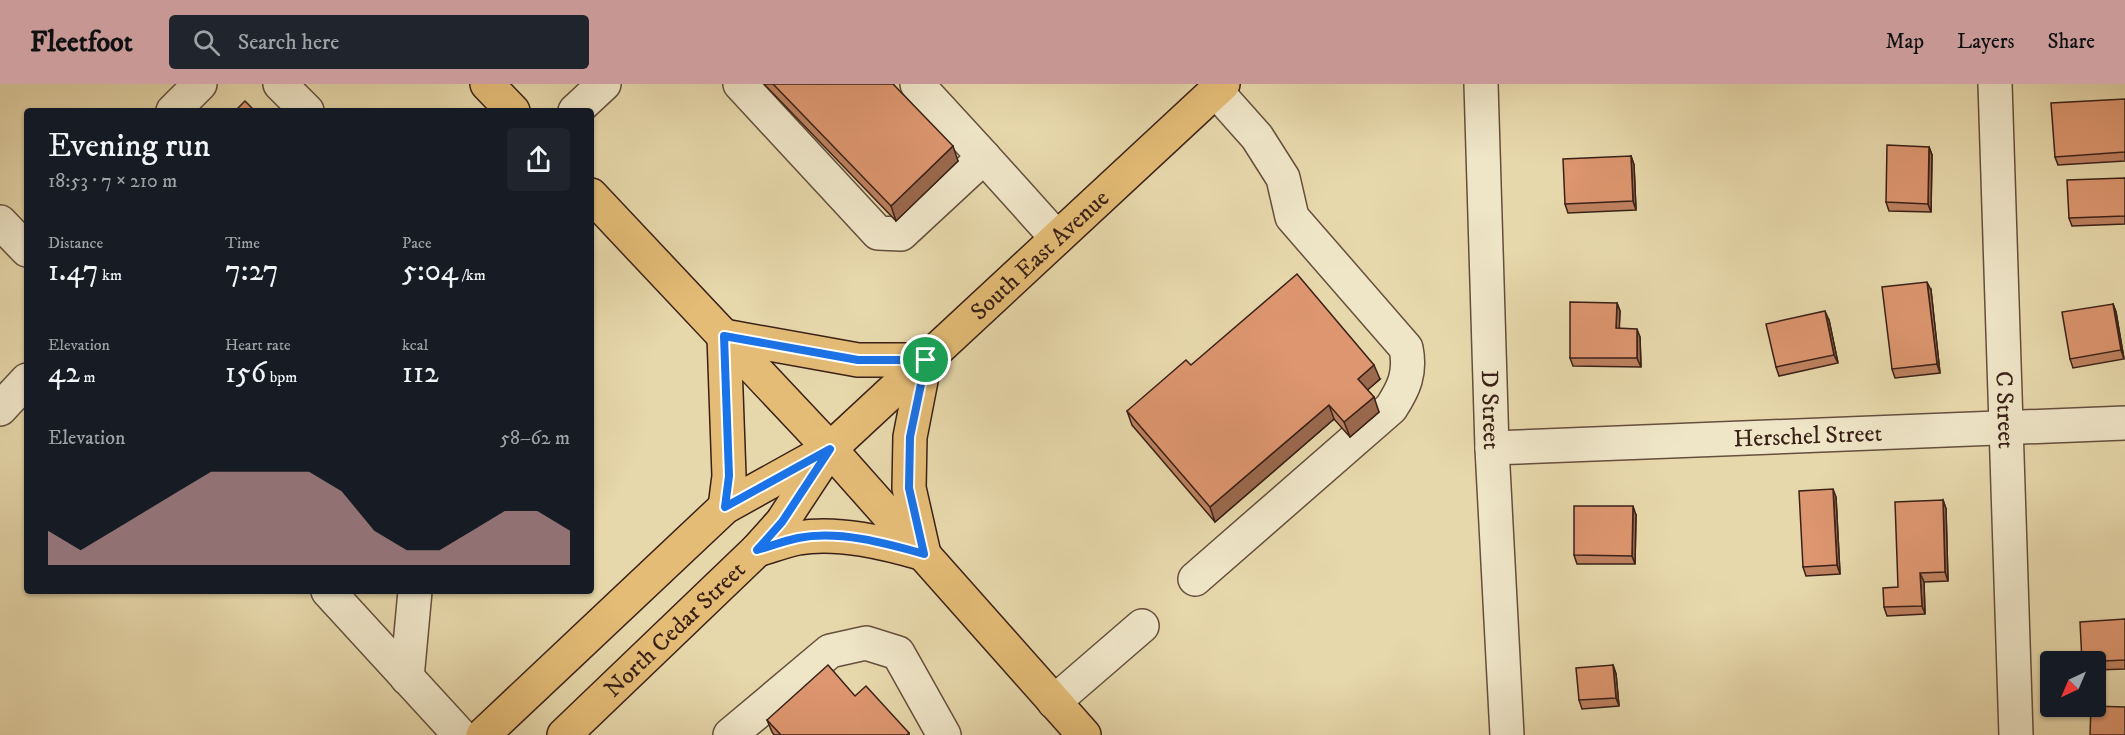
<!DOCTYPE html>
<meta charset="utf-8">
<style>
:root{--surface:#171b24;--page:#20242c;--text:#f1f3f6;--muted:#9ea1a6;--accent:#c59692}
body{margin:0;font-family:"IM FELL DW Pica",serif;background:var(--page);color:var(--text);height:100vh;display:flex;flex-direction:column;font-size:22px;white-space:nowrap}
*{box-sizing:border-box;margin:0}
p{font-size:20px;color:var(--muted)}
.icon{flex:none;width:33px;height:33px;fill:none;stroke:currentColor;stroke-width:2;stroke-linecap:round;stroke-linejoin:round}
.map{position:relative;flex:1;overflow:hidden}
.panel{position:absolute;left:24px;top:24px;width:570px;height:486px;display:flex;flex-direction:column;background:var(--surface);border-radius:6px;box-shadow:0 2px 4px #0004}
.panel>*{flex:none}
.needle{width:39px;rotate:224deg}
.controls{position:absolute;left:2040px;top:567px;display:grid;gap:12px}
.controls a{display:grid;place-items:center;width:66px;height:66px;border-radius:6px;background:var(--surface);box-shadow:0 2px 4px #0004;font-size:30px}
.pin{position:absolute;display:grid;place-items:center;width:51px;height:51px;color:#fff;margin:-26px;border:3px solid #fff;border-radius:50%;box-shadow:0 2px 6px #0007}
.round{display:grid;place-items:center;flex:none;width:63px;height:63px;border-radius:6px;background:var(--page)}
.summary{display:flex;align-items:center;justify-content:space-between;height:102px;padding:0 24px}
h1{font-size:33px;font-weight:600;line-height:45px}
.stats{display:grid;grid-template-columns:repeat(3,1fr);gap:9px;height:102px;padding:6px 24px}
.stats div{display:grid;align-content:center}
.stats b{font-size:30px;font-weight:600}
.stats small{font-size:16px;font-weight:400}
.stats p{font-size:16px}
.chart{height:168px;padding:12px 24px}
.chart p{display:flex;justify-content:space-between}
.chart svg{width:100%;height:108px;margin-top:6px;fill:var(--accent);opacity:.7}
header{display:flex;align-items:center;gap:36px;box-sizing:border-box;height:84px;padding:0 30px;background:var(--accent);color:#111}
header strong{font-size:28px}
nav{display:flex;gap:33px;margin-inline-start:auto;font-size:21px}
.search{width:420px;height:54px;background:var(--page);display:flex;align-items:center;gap:15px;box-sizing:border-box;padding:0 21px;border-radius:6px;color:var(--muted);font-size:22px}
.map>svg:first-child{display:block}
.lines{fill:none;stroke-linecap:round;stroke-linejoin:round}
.minor-casing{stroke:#654f3d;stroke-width:36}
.major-casing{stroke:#3a2118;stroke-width:36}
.minor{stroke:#efe6c8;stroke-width:33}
.major{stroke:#e4bc76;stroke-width:33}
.wall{fill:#be815f;stroke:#3a2118;stroke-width:1.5}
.shaded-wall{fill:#9b694e;stroke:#3a2118;stroke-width:1.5}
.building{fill:#dd966f;stroke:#3a2118;stroke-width:1.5}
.route-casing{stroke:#fff;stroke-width:12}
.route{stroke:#1a73e8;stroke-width:8}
.labels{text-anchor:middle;stroke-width:4.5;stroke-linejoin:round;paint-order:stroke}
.street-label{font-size:24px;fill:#3a2118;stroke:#efe6c8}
</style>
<header>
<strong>Fleetfoot</strong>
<div class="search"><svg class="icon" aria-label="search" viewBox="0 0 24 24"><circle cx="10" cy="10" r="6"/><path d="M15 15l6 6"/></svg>Search here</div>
<nav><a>Map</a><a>Layers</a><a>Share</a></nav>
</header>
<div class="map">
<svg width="2125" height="651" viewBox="0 0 2125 651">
<rect width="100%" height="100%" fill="#e7d8ab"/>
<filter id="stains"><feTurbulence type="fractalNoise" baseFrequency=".00333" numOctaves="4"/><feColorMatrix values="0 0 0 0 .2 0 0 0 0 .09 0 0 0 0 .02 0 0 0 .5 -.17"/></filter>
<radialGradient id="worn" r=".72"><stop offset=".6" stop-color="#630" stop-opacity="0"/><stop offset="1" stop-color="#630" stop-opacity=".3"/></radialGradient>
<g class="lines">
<defs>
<g id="minor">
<polyline points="280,0 307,27"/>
<polyline points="740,0 878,149 901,150 984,73 1057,154"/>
<polyline points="917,0 984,73"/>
<path id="s1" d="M1481 0 1492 364 1507 651"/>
<path id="s2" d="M1995 0 2016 651"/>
<polyline points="173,27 200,0"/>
<polyline points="575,27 604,0"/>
<polyline points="0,138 27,166"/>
<polyline points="0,325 27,296"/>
<path id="s3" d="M1492 364 2125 339"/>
<path d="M1195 495 1391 324C1404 304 1411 289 1406 264L1292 133 1283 94 1257 53 1216 7"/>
<polyline points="328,507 460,651"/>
<polyline points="407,594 415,507"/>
<polyline points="1054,618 1142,542"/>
<polyline points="730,651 830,567 866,559 898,569 944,651"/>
</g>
<g id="major">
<polyline points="487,0 513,27"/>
<polyline points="591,111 830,365 1084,651"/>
<path d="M725 423 729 392 724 252 858 276H925L910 353 909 404 924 470C886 459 838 447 798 454 784 457 771 462 757 466"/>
<polyline points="483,651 725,423 826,367"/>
<path id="s4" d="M564 651 757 466 782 438 830 365 1223 0"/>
</g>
</defs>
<!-- minor casing -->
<use href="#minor" class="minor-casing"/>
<!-- major casing -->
<use href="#major" class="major-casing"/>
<!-- minor -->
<use href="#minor" class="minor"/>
<!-- major -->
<use href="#major" class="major"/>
</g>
<!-- wall -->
<g class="wall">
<polygon points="764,0 893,0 958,77 896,137"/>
<polygon points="2125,16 2125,77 2058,81 2055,73"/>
<polygon points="1929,63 1932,71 1931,128 1889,127 1886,118"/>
<polygon points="1631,72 1634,81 1636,126 1568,129 1565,120"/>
<polygon points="2125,94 2125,140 2072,142 2069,134"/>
<polygon points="1931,206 1940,289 1895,294 1892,285"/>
<polygon points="1617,219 1620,227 1619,244 1640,253 1641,283 1573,282 1570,274"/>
<polygon points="2113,220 2116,228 2124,275 2073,284 2070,275"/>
<polygon points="1829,236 1838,279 1779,292 1776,283"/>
<polygon points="1191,281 1380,295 1367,306 1379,328 1350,353 1334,335 1215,438 1132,341 1127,327"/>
<polygon points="1836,413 1840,490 1806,492 1803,483"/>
<polygon points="1943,416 1946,425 1948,497 1924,498 1925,530 1887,532 1884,523 1898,503"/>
<polygon points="1636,431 1635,480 1577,480 1574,471"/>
<polygon points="2125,535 2125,585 2096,586 2096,578"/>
<polygon points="1613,581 1616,590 1619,622 1582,625 1579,616"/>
<polygon points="855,612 909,649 909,651 774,651 772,648 767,636"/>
</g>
<!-- shaded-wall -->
<g class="shaded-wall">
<polygon points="953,62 958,77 896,137 891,122"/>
<polygon points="1929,63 1932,71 1931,128 1928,120"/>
<polygon points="1631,72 1634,81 1636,126 1633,117"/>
<polygon points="1927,198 1931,206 1940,289 1937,280"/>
<polygon points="1617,219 1620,227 1619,253 1616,244"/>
<polygon points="2113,220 2116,228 2124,275 2121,266"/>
<polygon points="1825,227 1829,236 1838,279 1834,271"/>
<polygon points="1637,245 1640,253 1641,283 1637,274"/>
<polygon points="1374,281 1380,295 1363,310 1358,295"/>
<polygon points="1374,313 1379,328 1350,353 1344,338"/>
<polygon points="1329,321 1334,335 1215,438 1210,423"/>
<polygon points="1833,405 1836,413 1840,490 1837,481"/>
<polygon points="1943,416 1946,425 1948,497 1945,488"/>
<polygon points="1633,422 1636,431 1635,480 1632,472"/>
<polygon points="1920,489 1924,498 1925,530 1922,522"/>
<polygon points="1613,581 1616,590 1619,622 1616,614"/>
</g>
<!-- building -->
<g class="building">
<polygon points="773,0 893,0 953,62 891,122"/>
<polygon points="2125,15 2125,68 2055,73 2051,19"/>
<polygon points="245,17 255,27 235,27"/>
<polygon points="1887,61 1929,63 1928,120 1886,118"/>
<polygon points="1631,72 1633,117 1565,120 1563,75"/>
<polygon points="2125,94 2125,132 2069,134 2067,96"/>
<polygon points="1297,190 1374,281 1358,295 1374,313 1344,338 1329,321 1210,423 1127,327 1186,276 1191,281"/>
<polygon points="1927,198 1937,280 1892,285 1882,203"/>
<polygon points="1570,218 1617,219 1616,244 1637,245 1637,274 1570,274"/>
<polygon points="2113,220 2121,266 2070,275 2062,228"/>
<polygon points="1825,227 1834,271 1776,283 1766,240"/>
<polygon points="1833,405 1837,481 1803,483 1799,407"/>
<polygon points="1943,416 1945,488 1920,489 1922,522 1884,523 1883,504 1898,503 1895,418"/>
<polygon points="1574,422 1633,422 1632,472 1574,471"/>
<polygon points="2125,535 2125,576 2082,578 2080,538"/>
<polygon points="828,581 855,612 866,602 909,649 907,651 781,651 767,636"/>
<polygon points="1613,581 1616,614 1579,616 1576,584"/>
<polygon points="2091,622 2125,623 2125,651 2090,651"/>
</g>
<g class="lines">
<defs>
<path id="route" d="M724 252 858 276H926L910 353 909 404 924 470C886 459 838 446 798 454 784 457 771 462 757 466L782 438 830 365 725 423 729 392Z"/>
</defs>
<!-- route casing -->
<use href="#route" class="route-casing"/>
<!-- route -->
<use href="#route" class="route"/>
</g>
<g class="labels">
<!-- street labels -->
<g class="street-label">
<text dy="8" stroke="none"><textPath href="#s4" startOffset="678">South East Avenue</textPath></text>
<text dy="8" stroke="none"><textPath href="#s2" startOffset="326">C Street</textPath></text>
<text dy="8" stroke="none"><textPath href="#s1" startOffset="326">D Street</textPath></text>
<text dy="8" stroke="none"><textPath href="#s3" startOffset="316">Herschel Street</textPath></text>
<text dy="8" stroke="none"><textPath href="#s4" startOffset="153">North Cedar Street</textPath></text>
</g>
</g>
<rect width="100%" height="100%" filter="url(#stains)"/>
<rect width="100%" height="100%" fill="url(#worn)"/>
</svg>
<div class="controls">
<a><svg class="needle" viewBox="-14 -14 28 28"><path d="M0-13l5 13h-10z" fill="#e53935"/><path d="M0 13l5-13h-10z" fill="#9ea1a6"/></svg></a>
</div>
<div class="pin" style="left:926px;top:276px;background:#1e9e55"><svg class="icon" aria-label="arrive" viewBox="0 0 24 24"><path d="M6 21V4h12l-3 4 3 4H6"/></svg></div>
<section class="panel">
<div class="summary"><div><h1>Evening run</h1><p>18:53 · 7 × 210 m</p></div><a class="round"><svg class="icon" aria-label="share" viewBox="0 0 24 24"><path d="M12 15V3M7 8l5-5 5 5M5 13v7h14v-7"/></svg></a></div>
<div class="stats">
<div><p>Distance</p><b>1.47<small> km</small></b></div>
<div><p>Time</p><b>7:27</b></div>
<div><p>Pace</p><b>5:04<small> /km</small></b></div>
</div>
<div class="stats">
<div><p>Elevation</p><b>42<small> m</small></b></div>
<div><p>Heart rate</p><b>156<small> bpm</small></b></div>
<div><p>kcal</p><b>112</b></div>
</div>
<div class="chart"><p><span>Elevation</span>58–62 m</p>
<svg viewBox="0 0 160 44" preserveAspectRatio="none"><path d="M0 44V30L10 38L20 30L30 22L40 14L50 6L60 6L70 6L80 6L90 14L100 30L110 38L120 38L130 30L140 22L150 22L160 30V44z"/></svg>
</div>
</section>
</div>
